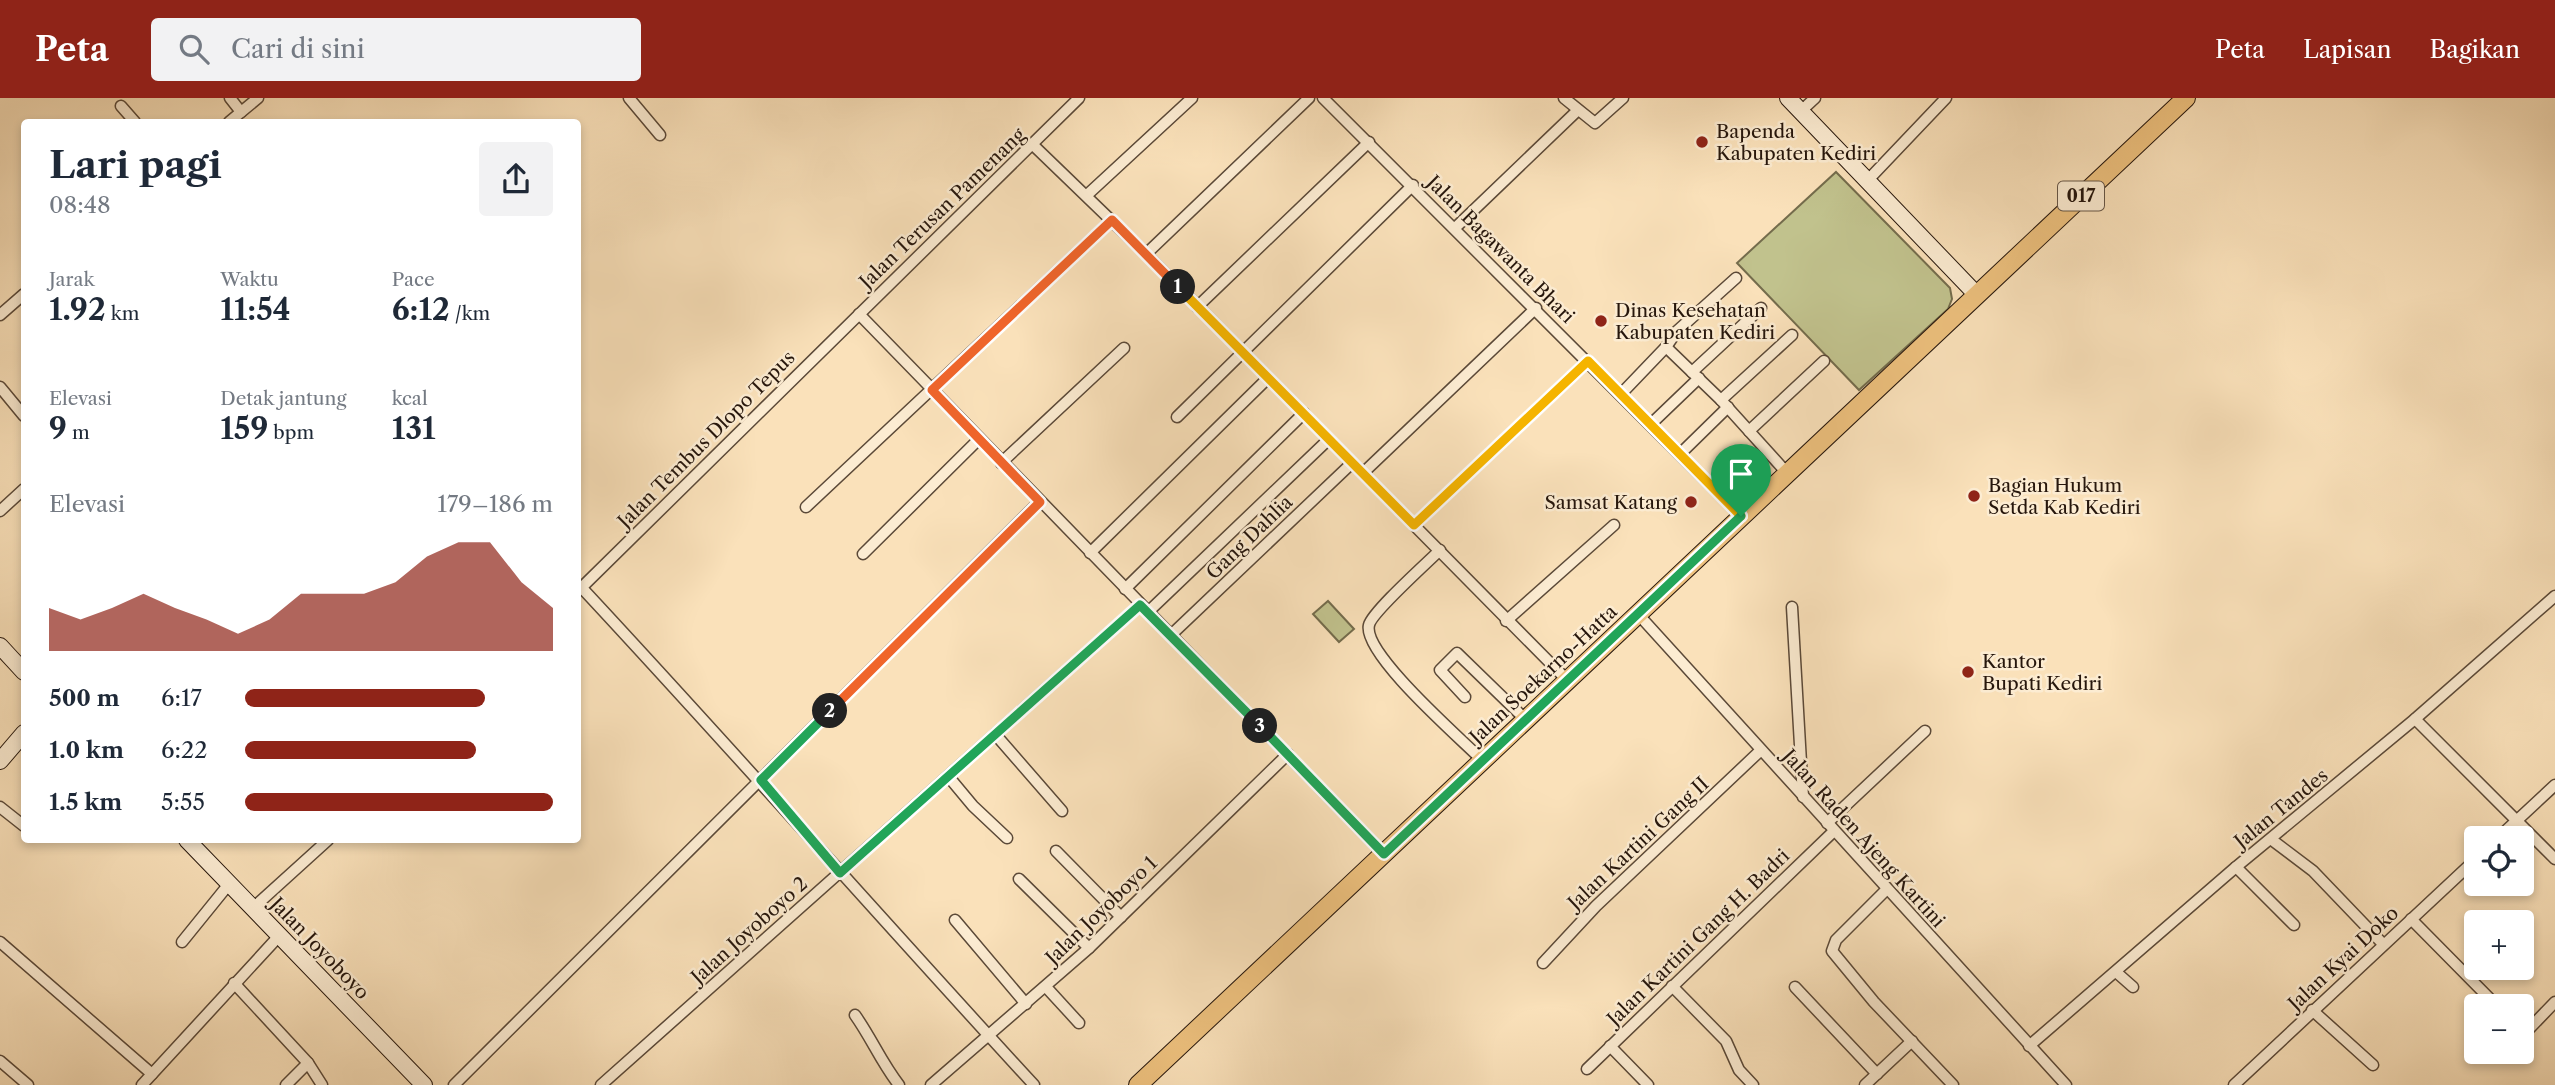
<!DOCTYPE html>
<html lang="id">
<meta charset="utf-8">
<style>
:root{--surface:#fff;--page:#f2f2f3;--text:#1f2937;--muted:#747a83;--accent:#8f2418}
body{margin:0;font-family:"Libre Caslon Text",serif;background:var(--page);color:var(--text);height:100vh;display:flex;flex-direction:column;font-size:26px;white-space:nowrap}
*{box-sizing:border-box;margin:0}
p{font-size:23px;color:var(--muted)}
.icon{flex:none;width:38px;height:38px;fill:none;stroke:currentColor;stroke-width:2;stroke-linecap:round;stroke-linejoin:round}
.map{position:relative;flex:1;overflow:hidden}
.side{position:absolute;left:21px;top:21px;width:560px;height:724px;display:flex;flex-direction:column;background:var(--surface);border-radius:7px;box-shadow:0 4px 10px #0003}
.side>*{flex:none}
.buttons{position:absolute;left:2464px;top:728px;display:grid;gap:14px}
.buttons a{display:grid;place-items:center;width:70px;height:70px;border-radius:7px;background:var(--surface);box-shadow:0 4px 10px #0003;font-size:35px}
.pin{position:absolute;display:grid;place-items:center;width:60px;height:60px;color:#fff;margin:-72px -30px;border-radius:50% 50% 50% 0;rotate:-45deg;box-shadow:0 0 7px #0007}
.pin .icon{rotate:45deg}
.km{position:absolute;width:35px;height:35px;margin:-18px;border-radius:50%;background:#222;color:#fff;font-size:19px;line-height:35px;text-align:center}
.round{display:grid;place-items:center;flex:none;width:74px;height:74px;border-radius:7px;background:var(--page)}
.summary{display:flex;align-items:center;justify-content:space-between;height:119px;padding:0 28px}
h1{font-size:38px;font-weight:700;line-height:52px}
.stats{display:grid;grid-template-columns:repeat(3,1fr);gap:10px;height:119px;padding:7px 28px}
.stats div{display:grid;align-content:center}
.stats b{font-size:30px;font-weight:700}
.stats small{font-size:19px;font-weight:400}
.stats p{font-size:19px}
.chart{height:196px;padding:14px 28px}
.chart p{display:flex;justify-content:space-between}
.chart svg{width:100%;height:126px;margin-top:7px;fill:var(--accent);opacity:.7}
ul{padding:0 28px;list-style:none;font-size:23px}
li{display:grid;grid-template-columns:112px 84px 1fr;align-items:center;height:52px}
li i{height:18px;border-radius:9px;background:var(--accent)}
header{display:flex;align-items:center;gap:42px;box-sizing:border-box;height:98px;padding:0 35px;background:var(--accent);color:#fff}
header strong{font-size:33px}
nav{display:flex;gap:38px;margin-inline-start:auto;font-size:24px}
.search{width:490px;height:63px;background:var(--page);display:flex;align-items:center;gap:18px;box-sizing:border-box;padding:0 24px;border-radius:7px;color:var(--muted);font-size:26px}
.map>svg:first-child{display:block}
.pitch{fill:#c1c28d;stroke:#746c4c;stroke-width:2}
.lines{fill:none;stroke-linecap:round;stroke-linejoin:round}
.street-casing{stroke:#5b4938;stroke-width:13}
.secondary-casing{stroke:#26160c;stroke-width:18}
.primary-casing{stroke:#26160c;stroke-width:20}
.street{stroke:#fcecd2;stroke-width:10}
.secondary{stroke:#fcecd2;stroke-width:16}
.primary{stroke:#edc07d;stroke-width:18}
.split-1-casing{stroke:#fff;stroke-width:14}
.split-2-casing{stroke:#fff;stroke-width:14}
.split-3-casing{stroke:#fff;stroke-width:14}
.split-4-casing{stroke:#fff;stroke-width:14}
.split-1{stroke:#f5b400;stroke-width:9}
.split-2{stroke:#f0652b;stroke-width:9}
.split-3{stroke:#22a559;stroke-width:9}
.split-4{stroke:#22a559;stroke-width:9}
.poi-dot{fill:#8f2418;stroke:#fcecd2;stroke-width:2.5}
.labels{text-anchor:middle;stroke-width:5;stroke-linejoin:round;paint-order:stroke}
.shield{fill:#fcecd2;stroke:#665647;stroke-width:2}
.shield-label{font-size:18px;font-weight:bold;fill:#26160c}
.poi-label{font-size:19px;fill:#26160c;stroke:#fcecd2;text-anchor:start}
.street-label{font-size:19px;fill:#26160c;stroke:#fcecd2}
</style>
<header>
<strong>Peta</strong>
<div class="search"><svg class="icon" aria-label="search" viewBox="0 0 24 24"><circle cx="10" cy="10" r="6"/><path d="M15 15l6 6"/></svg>Cari di sini</div>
<nav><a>Peta</a><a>Lapisan</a><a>Bagikan</a></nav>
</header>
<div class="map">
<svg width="2555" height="987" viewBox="0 0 2555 987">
<rect width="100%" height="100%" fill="#fae1ba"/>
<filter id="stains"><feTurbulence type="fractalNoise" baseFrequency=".00286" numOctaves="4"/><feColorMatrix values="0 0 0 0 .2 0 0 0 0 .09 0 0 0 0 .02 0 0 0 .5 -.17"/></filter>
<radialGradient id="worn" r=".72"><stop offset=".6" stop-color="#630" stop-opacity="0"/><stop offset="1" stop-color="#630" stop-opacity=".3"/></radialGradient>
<!-- pitch -->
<g class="pitch">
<polygon points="1836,74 1950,190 1952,201 1948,211 1859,292 1737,165"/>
<polygon points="1328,503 1354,531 1339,544 1313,516"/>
</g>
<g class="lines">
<defs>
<g id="street">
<polyline points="230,0 241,14"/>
<polyline points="629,0 660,37"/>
<polyline points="1323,0 1741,418"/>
<polyline points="1564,0 1595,25 1623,0"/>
<polyline points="121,8 135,24"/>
<polyline points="1801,13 1815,0"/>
<polyline points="229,24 258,0"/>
<polyline points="1032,46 1146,156 1567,582"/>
<polyline points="1868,82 1946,0"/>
<polyline points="1087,97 1192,0"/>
<polyline points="1455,130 1577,13"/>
<polyline points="1146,156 1309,0"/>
<polyline points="1197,209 1369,44"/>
<polyline points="859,216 1384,756"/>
<polyline points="0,217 24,196"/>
<polyline points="1666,249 1721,302 1787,375"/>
<polyline points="1692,274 1761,210"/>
<polyline points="0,289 24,318"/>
<polyline points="1621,296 1666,249 1677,233 1736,180"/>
<polyline points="1721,302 1792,237"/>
<polyline points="1177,319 1413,87"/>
<polyline points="1651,326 1699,280"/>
<polyline points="1749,333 1824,263"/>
<polyline points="1680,356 1728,309"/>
<polyline points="1001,365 1124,250"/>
<polyline points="1363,375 1536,210"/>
<polyline points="806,409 1112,122"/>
<polyline points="0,413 24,391"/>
<polyline points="1414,427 1588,263"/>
<path d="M1440 452C1427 465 1372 514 1369 527 1362 555 1459 639 1481 661"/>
<polyline points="1090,455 1268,280"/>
<polyline points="863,456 979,341"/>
<path d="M581 489C734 653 882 822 1034 987"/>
<polyline points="1125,491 1304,315"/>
<polyline points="578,493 1079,0"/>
<polyline points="1792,509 1803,699"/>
<polyline points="1148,514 1329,341"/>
<polyline points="1638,516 2066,987"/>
<polyline points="1506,523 1614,427"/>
<polyline points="1171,537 1352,365"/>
<polyline points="1465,599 1440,572 1457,555 1525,621"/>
<polyline points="2415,621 2555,761"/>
<polyline points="995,636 1062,713"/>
<polyline points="948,678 973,708 1007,740"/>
<polyline points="0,709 24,728"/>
<polyline points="1827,725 1925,633"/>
<polyline points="2498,740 2555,687"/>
<polyline points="2272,742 2313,773 2383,846"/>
<polyline points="1056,753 1121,819"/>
<polyline points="2236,769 2294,827"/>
<polyline points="1019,781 1089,850"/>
<polyline points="1887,791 1836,842 1832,853 1874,904 1953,987"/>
<polyline points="253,810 328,742"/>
<polyline points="2411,821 2497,908"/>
<polyline points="955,822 1026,906"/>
<polyline points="0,844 152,976"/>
<polyline points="182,844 229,786"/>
<polyline points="1543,865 1596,808 1760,653"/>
<polyline points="2116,874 2133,889"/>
<polyline points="234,885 308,965 322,987"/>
<polyline points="1672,888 1726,943 1739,972 1753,987"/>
<polyline points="1046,889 1079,925"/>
<polyline points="1795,889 1877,976"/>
<polyline points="2312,912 2373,967"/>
<path d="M855 917C872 941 881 964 899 987"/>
<polyline points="2522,932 2528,932 2555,904"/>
<polyline points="1610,948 1648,987"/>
<polyline points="2029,948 2236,769 2415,621 2555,498"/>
<polyline points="0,963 28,987"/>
<polyline points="1587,971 1834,733"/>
<polyline points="142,987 279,838"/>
<polyline points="286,987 308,965"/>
<polyline points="454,987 1040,403"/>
<polyline points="601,987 1140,507"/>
<polyline points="931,987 1089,850 1288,656"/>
<polyline points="1865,987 1912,943"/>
<polyline points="2234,987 2476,761"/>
</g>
<g id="secondary">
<polyline points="1788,0 1976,196"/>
<polyline points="0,548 24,574"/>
<polyline points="0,663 24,635"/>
<polyline points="187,742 424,987"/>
</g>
<polyline id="primary" points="1138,987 2186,0"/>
</defs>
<!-- street casing -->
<use href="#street" class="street-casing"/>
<!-- secondary casing -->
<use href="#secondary" class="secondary-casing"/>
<!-- primary casing -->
<use href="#primary" class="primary-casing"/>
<!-- street -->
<use href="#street" class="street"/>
<!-- secondary -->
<use href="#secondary" class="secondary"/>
<!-- primary -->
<use href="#primary" class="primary"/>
</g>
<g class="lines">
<defs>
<polyline id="split-1" points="1178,189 1414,427 1588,263 1741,418"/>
<polyline id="split-2" points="830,613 1040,404 932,292 1112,122 1178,189"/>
<polyline id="split-3" points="830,613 761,682 840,775 1140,507 1260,628"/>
<polyline id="split-4" points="1260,628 1384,756 1741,418"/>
</defs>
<!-- split-1 casing -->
<use href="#split-1" class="split-1-casing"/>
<!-- split-2 casing -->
<use href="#split-2" class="split-2-casing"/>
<!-- split-3 casing -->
<use href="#split-3" class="split-3-casing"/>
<!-- split-4 casing -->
<use href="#split-4" class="split-4-casing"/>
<!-- split-1 -->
<use href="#split-1" class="split-1"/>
<!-- split-2 -->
<use href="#split-2" class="split-2"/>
<!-- split-3 -->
<use href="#split-3" class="split-3"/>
<!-- split-4 -->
<use href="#split-4" class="split-4"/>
</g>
<!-- markers -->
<g class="poi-dot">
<circle cx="1702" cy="44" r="7"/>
<circle cx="1601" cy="223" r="7"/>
<circle cx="1974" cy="398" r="7"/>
<circle cx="1691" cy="404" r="7"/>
<circle cx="1968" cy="574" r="7"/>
</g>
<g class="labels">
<!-- shield labels -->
<rect class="shield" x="2058" y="83.5" width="46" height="29" rx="5"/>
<g class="shield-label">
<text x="2081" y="104">017</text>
</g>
<!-- poi labels -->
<g class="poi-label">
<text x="1716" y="40">Bapenda<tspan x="1716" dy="22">Kabupaten Kediri</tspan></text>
<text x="1615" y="219">Dinas Kesehatan<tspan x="1615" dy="22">Kabupaten Kediri</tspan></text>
<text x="1988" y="394">Bagian Hukum<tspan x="1988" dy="22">Setda Kab Kediri</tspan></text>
<text x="1677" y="411" text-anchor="end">Samsat Katang</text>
<text x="1982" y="570">Kantor<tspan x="1982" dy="22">Bupati Kediri</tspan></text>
</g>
<!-- street labels -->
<g class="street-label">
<text transform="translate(942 110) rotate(-44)" y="7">Jalan Terusan Pamenang</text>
<text transform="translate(1501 151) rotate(45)" y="7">Jalan Bagawanta Bhari</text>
<text transform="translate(706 341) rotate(-45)" y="7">Jalan Tembus Dlopo Tepus</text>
<text transform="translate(1249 439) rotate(-44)" y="7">Gang Dahlia</text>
<text transform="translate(1543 576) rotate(-43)" y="7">Jalan Soekarno-Hatta</text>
<text transform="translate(2281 710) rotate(-39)" y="7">Jalan Tandes</text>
<text transform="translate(1864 740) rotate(48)" y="7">Jalan Raden Ajeng Kartini</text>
<text transform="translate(1638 745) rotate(-43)" y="7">Jalan Kartini Gang II</text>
<text transform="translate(1101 812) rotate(-44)" y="7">Jalan Joyoboyo 1</text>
<text transform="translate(749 832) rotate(-42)" y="7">Jalan Joyoboyo 2</text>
<text transform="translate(1698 839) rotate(-44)" y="7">Jalan Kartini Gang H. Badri</text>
<text transform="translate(320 850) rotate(46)" y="7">Jalan Joyoboyo</text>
<text transform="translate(2343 860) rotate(-43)" y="7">Jalan Kyai Doko</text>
</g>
</g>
<rect width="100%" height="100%" filter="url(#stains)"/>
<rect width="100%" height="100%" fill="url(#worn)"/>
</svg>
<div class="buttons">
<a><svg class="icon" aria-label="locate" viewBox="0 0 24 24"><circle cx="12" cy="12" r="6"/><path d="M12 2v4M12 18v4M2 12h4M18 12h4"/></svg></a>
<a>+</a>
<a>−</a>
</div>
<div class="pin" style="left:1741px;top:418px;background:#1e9e55"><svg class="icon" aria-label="arrive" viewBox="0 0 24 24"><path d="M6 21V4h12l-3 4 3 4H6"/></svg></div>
<b class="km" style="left:1178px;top:189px">1</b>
<b class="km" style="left:830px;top:613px">2</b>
<b class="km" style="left:1260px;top:628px">3</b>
<section class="side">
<div class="summary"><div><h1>Lari pagi</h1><p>08:48</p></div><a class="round"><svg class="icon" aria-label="share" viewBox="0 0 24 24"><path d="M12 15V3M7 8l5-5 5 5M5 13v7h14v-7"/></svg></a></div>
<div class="stats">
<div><p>Jarak</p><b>1.92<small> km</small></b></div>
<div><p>Waktu</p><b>11:54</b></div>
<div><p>Pace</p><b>6:12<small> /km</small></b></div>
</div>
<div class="stats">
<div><p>Elevasi</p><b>9<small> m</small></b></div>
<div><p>Detak jantung</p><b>159<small> bpm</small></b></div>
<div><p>kcal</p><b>131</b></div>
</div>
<div class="chart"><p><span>Elevasi</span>179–186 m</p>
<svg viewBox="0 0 160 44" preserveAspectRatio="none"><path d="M0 44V29L10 33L20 29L30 24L40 29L50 33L60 38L70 33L80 24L90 24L100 24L110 20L120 11L130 6L140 6L150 20L160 29V44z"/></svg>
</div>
<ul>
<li><b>500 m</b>6:17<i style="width:78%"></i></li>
<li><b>1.0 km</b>6:22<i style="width:75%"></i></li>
<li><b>1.5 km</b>5:55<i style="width:100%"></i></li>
</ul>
</section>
</div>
